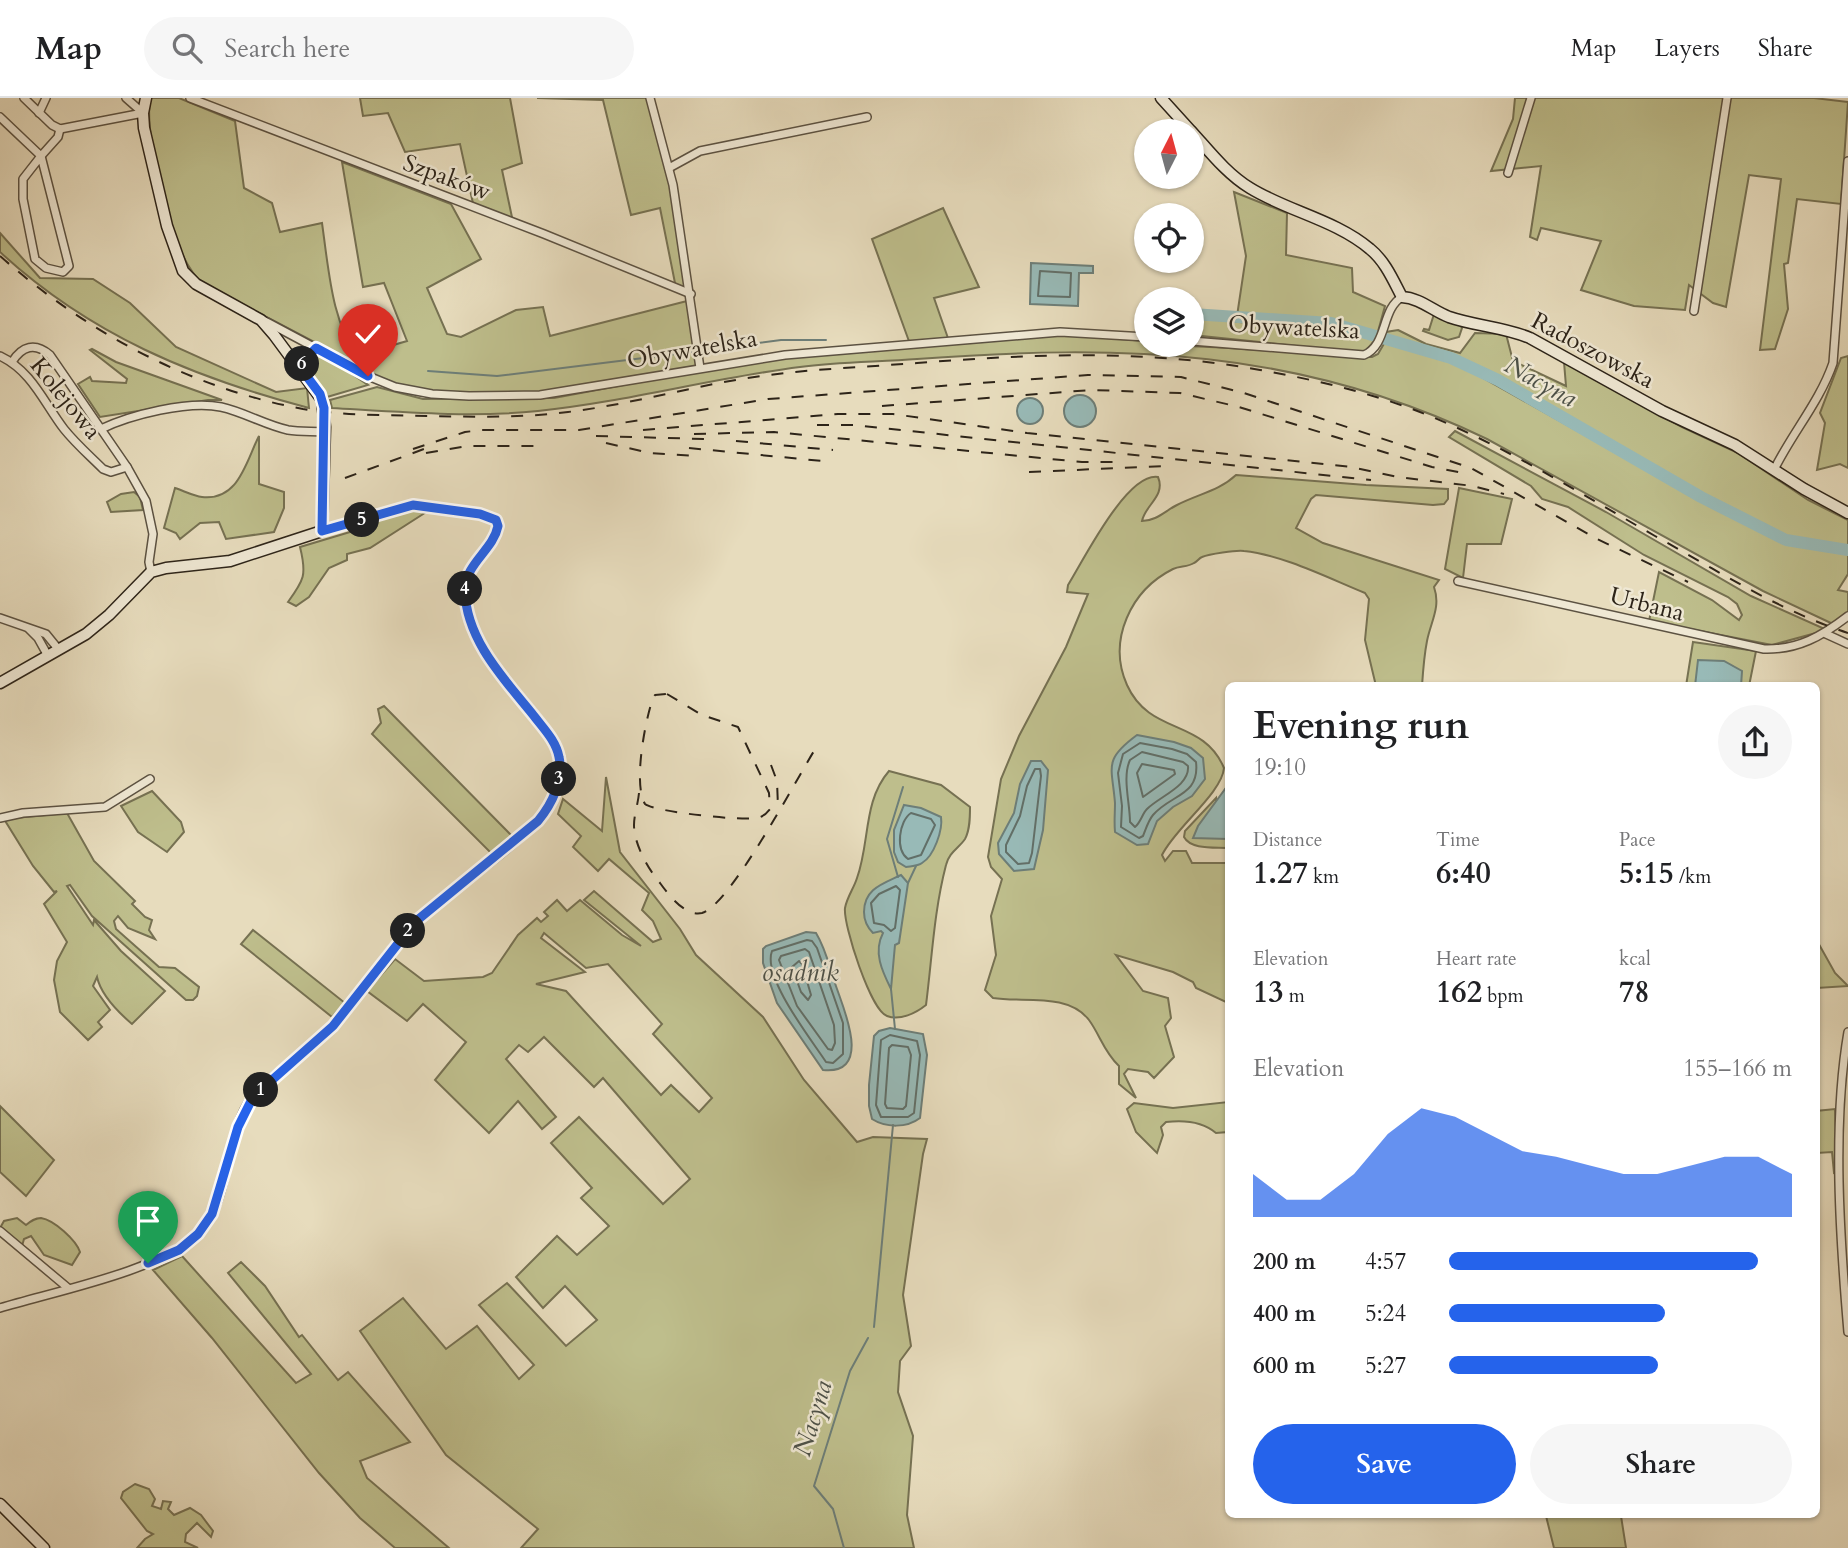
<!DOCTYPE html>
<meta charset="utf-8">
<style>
:root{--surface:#fff;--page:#f6f6f6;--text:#202124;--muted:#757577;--line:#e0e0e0;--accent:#2563eb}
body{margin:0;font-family:Cardo,serif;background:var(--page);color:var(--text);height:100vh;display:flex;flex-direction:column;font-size:26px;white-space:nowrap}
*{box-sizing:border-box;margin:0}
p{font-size:23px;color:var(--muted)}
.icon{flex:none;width:38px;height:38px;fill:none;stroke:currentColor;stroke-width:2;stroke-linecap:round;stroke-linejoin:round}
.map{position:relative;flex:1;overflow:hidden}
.drawer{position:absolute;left:1225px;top:584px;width:595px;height:836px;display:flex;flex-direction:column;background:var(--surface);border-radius:10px;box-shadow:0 2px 5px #0004}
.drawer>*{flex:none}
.needle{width:46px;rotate:6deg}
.controls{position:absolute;left:1134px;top:21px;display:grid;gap:14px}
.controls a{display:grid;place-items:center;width:70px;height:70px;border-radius:50%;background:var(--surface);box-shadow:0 2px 5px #0004;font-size:35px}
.pin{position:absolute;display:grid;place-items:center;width:60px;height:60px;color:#fff;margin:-72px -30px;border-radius:50% 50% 50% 0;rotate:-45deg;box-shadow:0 0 7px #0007}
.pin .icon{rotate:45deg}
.km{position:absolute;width:35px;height:35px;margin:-18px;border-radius:50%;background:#222;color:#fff;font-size:19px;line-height:35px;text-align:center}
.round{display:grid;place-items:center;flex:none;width:74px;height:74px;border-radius:37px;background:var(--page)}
.overview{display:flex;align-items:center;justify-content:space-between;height:119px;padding:0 28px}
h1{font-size:38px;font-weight:700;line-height:52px}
.figures{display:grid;grid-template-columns:repeat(3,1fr);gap:10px;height:119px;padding:7px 28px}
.figures div{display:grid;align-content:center}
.figures b{font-size:30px;font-weight:700}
.figures small{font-size:19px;font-weight:400}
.figures p{font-size:19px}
.chart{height:196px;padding:14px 28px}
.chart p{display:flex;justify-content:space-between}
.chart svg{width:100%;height:126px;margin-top:7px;fill:var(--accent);opacity:.7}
.primary-button{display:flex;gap:14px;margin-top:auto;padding:14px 28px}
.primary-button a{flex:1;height:80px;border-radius:42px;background:var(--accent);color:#fff;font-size:28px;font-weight:700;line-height:80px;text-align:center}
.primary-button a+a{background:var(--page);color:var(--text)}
ul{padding:0 28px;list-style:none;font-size:23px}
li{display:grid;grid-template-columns:112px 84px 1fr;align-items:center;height:52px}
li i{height:18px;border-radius:9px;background:var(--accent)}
header{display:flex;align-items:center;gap:42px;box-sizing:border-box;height:98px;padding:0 35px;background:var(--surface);border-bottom:2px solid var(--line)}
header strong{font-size:33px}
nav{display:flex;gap:38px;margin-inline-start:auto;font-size:24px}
.search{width:490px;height:63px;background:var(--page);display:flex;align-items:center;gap:18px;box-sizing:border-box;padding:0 24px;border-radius:38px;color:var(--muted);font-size:26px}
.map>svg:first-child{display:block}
.green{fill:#bebe8c;stroke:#767152;stroke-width:2;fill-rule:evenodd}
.water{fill:#98bab7;stroke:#6d7e78;stroke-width:2}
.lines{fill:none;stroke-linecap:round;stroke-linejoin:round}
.shore{stroke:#626f68;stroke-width:2}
.stream{stroke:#6d7e78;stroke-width:2}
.river{stroke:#98bab7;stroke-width:12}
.street-casing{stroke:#5c5242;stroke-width:10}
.secondary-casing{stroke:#2d2419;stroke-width:13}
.street{stroke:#efe8d4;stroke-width:7}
.secondary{stroke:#efe8d4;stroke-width:10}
.rail{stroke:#2d2419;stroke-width:2;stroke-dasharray:12 12;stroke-linecap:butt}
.route-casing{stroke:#fff;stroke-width:14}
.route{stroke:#2563eb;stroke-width:9}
.labels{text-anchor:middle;stroke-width:5;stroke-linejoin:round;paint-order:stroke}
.street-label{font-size:24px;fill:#2d2419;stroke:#efe8d4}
.water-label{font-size:26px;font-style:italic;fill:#4d5148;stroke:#efe8d4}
</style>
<header>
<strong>Map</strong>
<div class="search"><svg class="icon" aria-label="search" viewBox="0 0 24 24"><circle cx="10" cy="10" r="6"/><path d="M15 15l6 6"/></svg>Search here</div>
<nav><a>Map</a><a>Layers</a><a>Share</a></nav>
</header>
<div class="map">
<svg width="1848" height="1450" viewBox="0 0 1848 1450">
<rect width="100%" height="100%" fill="#e7dcbd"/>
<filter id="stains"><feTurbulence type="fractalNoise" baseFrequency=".00286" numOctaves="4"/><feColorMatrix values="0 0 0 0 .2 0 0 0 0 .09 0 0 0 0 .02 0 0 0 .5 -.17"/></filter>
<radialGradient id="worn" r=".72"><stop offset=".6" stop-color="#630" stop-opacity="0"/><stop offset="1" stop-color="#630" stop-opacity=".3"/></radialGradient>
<!-- green -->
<g class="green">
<path d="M150 0H179L235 23 244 90 272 105 280 134 322 125C330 182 331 217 360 268L204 186C171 164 144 39 150 0Z"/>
<polygon points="360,0 510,0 522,65 502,72 513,124 474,110 460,46 405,54 388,15 363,18"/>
<polygon points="537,0 650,0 673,87 691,196 676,190 660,110 631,117 603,2"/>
<polygon points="1515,0 1814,0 1848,4 1841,106 1797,101 1788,165 1784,166 1788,211 1775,251 1760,252 1781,81 1749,77 1726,209 1713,205 1689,187 1685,212 1634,208 1581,192 1601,143 1541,130 1537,142 1530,139 1541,68 1491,73 1513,21"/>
<polygon points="342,64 451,106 481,161 427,190 447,236 461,239 516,212 543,209 550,238 687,203 700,270 540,297 432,296 368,278 366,255 407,243 384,185 363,189"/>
<polygon points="1234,94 1287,115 1286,157 1352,170 1353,194 1385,208 1377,237 1331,223 1237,218 1246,158"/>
<polygon points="943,110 979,189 934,200 949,243 910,246 872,141"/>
<path d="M0 135 40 180 93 181 130 205 176 249 276 294 307 290 309 310C192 279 90 237 0 154Z"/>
<polygon points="1434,216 1460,226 1462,230 1459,239 1448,242 1423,233 1424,231 1429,232"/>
<polygon points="1192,219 1276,228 1329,228 1375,242 1364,255 1192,237"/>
<polygon points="1398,232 1426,246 1460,255 1475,235 1506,236 1513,263 1566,288 1564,264 1682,329 1738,355 1808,402 1848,422 1848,449 1787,439 1703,397 1503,281 1452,259 1384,239 1386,234"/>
<path d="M1066 237 1146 243V247C1221 247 1296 256 1372 259L1378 256 1385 244 1451 262 1701 402 1784 444 1848 454V476L1838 492 1848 494V515L1833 526 1763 493 1487 341C1299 250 1121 246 917 261 878 264 838 264 800 269 712 280 626 304 538 313 470 320 400 314 332 310L330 302 377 289 423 301 554 300 768 260Z"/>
<polygon points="92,251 116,264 222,302 208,302 100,319 78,286 90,279 92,283 126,285 127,281 90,252"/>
<polygon points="320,257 330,261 368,287 327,299 308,272 312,262"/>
<polygon points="1848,258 1848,370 1840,366 1817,372 1825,325 1820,315 1841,260"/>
<polygon points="1455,333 1606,414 1751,498 1827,532 1772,547 1649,523 1659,474 1712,502 1739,522 1742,517 1737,506 1728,499 1644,457 1568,409 1542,401 1531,388 1449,339"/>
<path d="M259 338V386L284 394V410L274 434 226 441 219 424 200 425 180 441 176 435 164 430 175 390C184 393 194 398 202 399 239 403 246 363 259 338Z"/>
<path d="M1236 377 1366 387 1448 391V401L1444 406 1433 407 1316 397 1311 401 1296 430 1323 445 1439 482 1434 489C1441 509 1431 523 1427 543 1424 558 1423 573 1422 588H1376L1365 542 1369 501 1365 495C1328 480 1283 457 1244 453 1236 452 1209 456 1202 459 1199 460 1197 464 1194 465 1188 469 1180 468 1173 471 1131 492 1107 542 1127 587 1150 638 1203 620 1224 670 1222 695 1175 730 1162 757L1165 763 1173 753H1186L1192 765H1228V905L1196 890 1193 884 1173 874 1116 857 1143 893 1168 900 1171 920 1165 928 1174 959 1154 980 1148 974 1128 971 1124 976 1136 1000 1119 986V968C1104 954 1100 937 1089 922 1068 894 1022 905 993 900L985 892 996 857 991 818 1002 781 991 769 988 759 1001 681 1019 638 1066 549 1088 496 1067 494 1068 487C1083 463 1127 374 1158 379 1166 398 1145 407 1142 423 1156 423 1165 413 1177 407 1198 396 1219 393 1236 377Z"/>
<polygon points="1459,390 1512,401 1501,446 1467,446 1463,480 1445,471"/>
<polygon points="134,394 140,399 143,412 111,414 107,404 121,396"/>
<path d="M415 409 431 411 370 450 347 456V462L329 470 309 499 296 508 288 504C304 482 307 477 300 449L350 434 349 429Z"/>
<polygon points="1693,544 1756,553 1749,588 1686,588"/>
<polygon points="384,608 513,739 492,756 372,636 381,625 378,611"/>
<path d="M889 673 941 687 970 709C970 719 970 732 965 741 959 750 949 754 946 767 934 813 932 860 926 907 916 915 900 923 887 918 871 913 843 827 845 810 847 799 854 790 857 780 870 744 863 703 889 673Z"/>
<path d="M606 679 620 754 680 831 696 857 763 919 804 982 857 1044 873 1039 927 1041 923 1056 903 1197 911 1248 900 1263 898 1294 913 1338 907 1417 914 1450H521L538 1431 446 1357 360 1233 403 1200 446 1251 477 1228 519 1281 534 1267 479 1207 507 1185 566 1248 597 1222 565 1188 543 1210 516 1179 557 1138 577 1157 609 1128 581 1100 592 1090 551 1045 579 1019 663 1106 690 1081 603 980 594 989 544 939 528 954 519 947 506 961 556 1019 542 1031 518 1003 489 1035 435 982 466 944 423 906 407 923 367 893 395 861 424 883 483 879 492 875 518 837 537 820 541 824 548 818 544 814 557 802 567 813 580 802 622 837 641 848 584 802 594 793 653 844 661 841 653 823 642 812 649 795 609 761 598 773 573 749 581 738 558 716 563 701 602 733ZM544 835 586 870 608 866 662 926 653 936 712 1000 699 1014 671 987 661 997 566 893 536 886 585 874 541 840Z"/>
<path d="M1228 687V750C1215 749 1191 752 1184 739L1185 733 1216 700V706Z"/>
<polygon points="152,693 181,724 184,734 167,754 138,734 121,708"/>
<path d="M67 715 94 763 135 803 132 806 145 819 152 822 149 832 155 841 128 830 118 818 114 823 116 831 159 869 175 870 199 889 197 898 193 902H186L92 818 70 787 67 788 93 827 94 822 121 853 165 893 132 926C118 914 101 897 97 879L93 888 110 912 98 924 102 929 88 942 60 914 54 882 57 863 67 844 44 806 57 793 54 794 33 768 4 721Z"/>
<polygon points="253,832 345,905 332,919 241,846"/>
<polygon points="1816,841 1835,875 1848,888 1817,890"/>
<path d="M1228 1004V1034L1216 1035C1202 1023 1183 1022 1166 1024L1161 1029 1163 1037 1157 1055 1136 1034 1127 1011 1134 1005 1173 1010Z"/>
<polygon points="0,1008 54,1062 26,1098 0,1074"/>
<polygon points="1835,1011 1837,1074 1834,1075 1832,1054 1817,1055 1816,1013"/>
<path d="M17 1120 26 1127C31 1123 35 1120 41 1120 54 1122 76 1142 80 1154L72 1167 44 1157 31 1138 24 1141 22 1148 0 1130 4 1123Z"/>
<polygon points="182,1158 296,1285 311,1276 228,1175 241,1164 265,1188 299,1239 302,1237 338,1282 348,1274 410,1344 360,1363 367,1380 449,1450 395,1450 360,1420 319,1375 212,1240 153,1172"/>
<polygon points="135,1386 149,1391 155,1401 152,1408 161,1411 163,1403 171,1404 168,1411 174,1417 190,1410 201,1417 213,1433 211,1439 197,1425 186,1436 185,1444 198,1450 137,1450 145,1441 153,1436 147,1433 121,1400 123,1394"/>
<polygon points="1546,1418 1621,1418 1626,1450 1554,1450"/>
</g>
<!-- water -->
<g class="water">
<polygon points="1031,165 1093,168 1093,175 1079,175 1078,208 1030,206"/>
<circle cx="1080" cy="313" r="16"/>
<circle cx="1030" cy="313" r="13"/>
<polygon points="1698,562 1724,563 1742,573 1741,588 1695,588"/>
<path d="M1137 637 1174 644 1191 650 1203 660 1205 681 1192 698 1173 709 1157 723 1148 746 1137 747 1115 734C1114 724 1115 715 1115 705 1112 668 1103 662 1137 637Z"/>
<polygon points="1031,663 1041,663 1048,672 1043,732 1034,771 1014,773 999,756 998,745 1014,715 1020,686"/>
<polygon points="1228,687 1228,741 1193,740 1198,728"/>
<path d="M904 707 921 710 941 719C943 732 934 758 922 765 918 768 912 768 906 769L898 764 894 754V732Z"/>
<path d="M901 777 908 785 899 845 895 847 891 891C882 873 873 854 883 835L881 833 873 835C867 829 864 823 864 814 864 791 882 786 901 777Z"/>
<path d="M806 834 816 835C827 853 830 872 837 891 845 914 872 977 823 972L777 905 763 865V851L766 848Z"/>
<path d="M890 930 923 936 927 957 920 1020C907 1030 886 1030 872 1021L869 1008V987L874 938 879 933Z"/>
</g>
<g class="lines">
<!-- shore -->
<g class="shore">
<polygon points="1040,173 1071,175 1070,199 1038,198"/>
<path d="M1140 645 1172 651 1187 656 1196 664C1200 698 1171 696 1153 717 1148 723 1146 731 1143 738L1139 740 1121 729 1122 708 1118 675 1123 656Z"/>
<path d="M1142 654 1183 664 1188 668C1190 688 1160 698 1147 711 1142 716 1141 724 1135 729L1130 724C1130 705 1122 679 1130 662Z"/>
<polygon points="1142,666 1174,672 1175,676 1143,699 1137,675"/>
<polygon points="1035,671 1040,671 1041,678 1032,755 1029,765 1018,766 1006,754 1006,747 1020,718 1027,688"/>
<path d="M911 715 931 721 935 727 921 757 908 761C895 752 899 723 911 715Z"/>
<polygon points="896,788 900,792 895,830 891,833 884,827 874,825 871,805 879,796"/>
<path d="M807 842 812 843 817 850 843 925V956L833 965 826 964C811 941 762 879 772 853Z"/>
<polygon points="805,851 809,854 834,927 835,945 832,952 828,951 797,908 779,862 781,858"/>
<polygon points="799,863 802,866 811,897 808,902 801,894 792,869"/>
<polygon points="890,937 917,943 920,957 914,1015 908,1019 881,1019 876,1007 881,942"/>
<polygon points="892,947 908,949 911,957 906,1008 903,1011 887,1010 885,1006 889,950"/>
</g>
<!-- stream -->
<g class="stream">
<polyline points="704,252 781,242 826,242"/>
<polyline points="428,273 497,278 692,254"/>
<polyline points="898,779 887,741 903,689"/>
<polyline points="908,785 916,768"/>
<polyline points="891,891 895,931"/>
<polyline points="874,1229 893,1027"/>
<polyline points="844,1450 833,1411 814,1388 850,1273 868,1240"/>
</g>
<!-- river -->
<polyline class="river" points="1192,216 1331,225 1451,260 1498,282 1701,399 1786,442 1848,452"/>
<defs>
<g id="street">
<polyline points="24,0 52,27 60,31 143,15"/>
<polyline points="126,0 143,15"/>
<polyline points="190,0 544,136 691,196"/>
<polyline points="650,0 673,87 700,270"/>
<polyline points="39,15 46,0"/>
<polyline points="0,19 41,58 58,39 60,31"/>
<polygon points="41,58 69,168 63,174 46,170 35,161 23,101 23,81"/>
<polyline points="669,70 700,53 867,19"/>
<polyline points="1508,75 1531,0"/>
<polyline points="1694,213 1727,0"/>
<polyline points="265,223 368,278 395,289 432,296 469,298 540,297 785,257 1060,234 1146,239"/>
<path d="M1192 243 1364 257C1388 247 1381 211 1402 199"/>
<path d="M0 258C32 273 44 305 64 331 76 346 90 358 103 371L111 374 127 369"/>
<path d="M12 264C22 248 35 244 50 257L127 369 146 403 153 436 149 464 151 474"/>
<polyline points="299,269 316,250"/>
<path d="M101 331C130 317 189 302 221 309 244 314 265 327 288 332 300 334 313 333 325 334"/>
<path d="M1775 370C1793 334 1820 303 1833 265L1848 63"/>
<path d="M1458 483 1764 551C1798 552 1822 538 1848 518"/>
<polyline points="0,520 46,536 59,552"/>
<polyline points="29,531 38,540 48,558"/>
<polyline points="1826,536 1848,546"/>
<polyline points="0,720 23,715 105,709 150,681"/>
<path d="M1848 934C1832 1027 1840 1140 1848 1234"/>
<polyline points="0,1133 68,1190"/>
<path d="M0 1210C52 1194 159 1173 197 1137 232 1104 223 1037 252 999 272 975 309 953 332 930 364 896 384 853 419 821 454 788 541 736 556 694 577 635 501 593 479 543 471 524 461 499 467 478 472 460 504 443 496 422L485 417 413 407 322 433"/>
</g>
<g id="secondary">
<polyline points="1161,0 1191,33"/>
<path d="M1192 34C1210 54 1227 76 1250 90 1287 113 1336 122 1370 151 1385 163 1393 182 1402 199 1420 200 1433 213 1449 219 1475 228 1504 229 1530 240L1662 313 1735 347 1804 391 1848 415"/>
<polyline points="0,585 86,536 109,517 151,474 166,470 230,463 322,433 325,329 322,302 274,237 261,222 196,186 183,173 167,128 144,30 143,15 146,0"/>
<polyline points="0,1406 44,1450"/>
</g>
</defs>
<!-- street casing -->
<use href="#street" class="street-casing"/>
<!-- secondary casing -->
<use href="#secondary" class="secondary-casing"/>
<!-- street -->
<use href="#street" class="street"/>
<!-- secondary -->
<use href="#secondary" class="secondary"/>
<!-- rail -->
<g class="rail">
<path d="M0 158C86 234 190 290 303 311 345 318 388 317 430 318 476 319 522 320 568 314 633 306 696 287 761 278 812 271 865 269 917 265 1032 256 1145 251 1260 272 1311 281 1363 293 1412 311 1497 343 1576 393 1655 438 1718 473 1780 513 1848 535"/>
<polyline points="882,308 1091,292 1180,295 1239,309 1432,369 1464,375"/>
<polyline points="817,327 853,327 1371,382"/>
<polyline points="643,332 838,316 893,316 1027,335 1351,369 1398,379 1473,388 1504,396"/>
<polyline points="694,336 774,334 1082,364 1123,364"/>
<polyline points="596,338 704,341"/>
<polyline points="736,343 833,352"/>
<polyline points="606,345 650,355 698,358"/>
<polyline points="689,350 832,364"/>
<polyline points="413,351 465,334 482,332 579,332 768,301 1088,277 1181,279 1244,295 1471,370 1597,441 1688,484"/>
<polyline points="426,355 468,348 543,348"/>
<polyline points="1029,374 1165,368"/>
<polyline points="345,380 424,351"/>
<path d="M667 596 702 617 738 629 769 695 770 711C766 716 763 719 756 720 742 723 655 714 645 706 633 686 645 623 653 600L655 597Z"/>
<polyline points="771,667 777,683 778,709"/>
<path d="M639 695C638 706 634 717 634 727 634 746 648 771 660 785 668 796 685 819 702 815 730 807 796 682 814 653"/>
</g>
</g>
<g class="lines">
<defs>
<path id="route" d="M148 1165 179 1152 198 1136 212 1116 238 1029 253 999 333 928 415 824 538 723C552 706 564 682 559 659 556 643 544 631 534 618 505 582 466 542 465 493 465 465 493 453 498 428L496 422 480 416 413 407 322 433 324 310 320 296 299 268 316 250 368 278"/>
</defs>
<!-- route casing -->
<use href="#route" class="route-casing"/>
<!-- route -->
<use href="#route" class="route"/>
</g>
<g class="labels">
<!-- street labels -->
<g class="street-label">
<text transform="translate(447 79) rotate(20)" y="8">Szpaków</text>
<text transform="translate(1294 229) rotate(3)" y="8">Obywatelska</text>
<text transform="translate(692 251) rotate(-10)" y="8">Obywatelska</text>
<text transform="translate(1593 252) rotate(28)" y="8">Radoszowska</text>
<text transform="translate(66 300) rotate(51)" y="8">Kolejowa</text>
<text transform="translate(1647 506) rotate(14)" y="8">Urbana</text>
</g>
<!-- water labels -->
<g class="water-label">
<text transform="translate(1541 283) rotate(29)" y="9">Nacyna</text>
<text x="800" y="883">osadnik</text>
<text transform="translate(812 1320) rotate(-73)" y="9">Nacyna</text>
</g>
</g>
<rect width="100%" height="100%" filter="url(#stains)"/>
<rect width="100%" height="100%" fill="url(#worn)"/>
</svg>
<div class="controls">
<a><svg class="needle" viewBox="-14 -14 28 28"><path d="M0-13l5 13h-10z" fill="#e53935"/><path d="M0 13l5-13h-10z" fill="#757577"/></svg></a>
<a><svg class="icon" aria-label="locate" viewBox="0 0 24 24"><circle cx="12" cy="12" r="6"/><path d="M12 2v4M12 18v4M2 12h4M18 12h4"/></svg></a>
<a><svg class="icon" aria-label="layers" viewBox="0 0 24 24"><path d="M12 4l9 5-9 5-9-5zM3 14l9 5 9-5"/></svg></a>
</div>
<div class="pin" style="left:148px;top:1165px;background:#1e9e55"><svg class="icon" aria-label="arrive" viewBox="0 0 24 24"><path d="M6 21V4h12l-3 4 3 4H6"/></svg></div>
<div class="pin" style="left:368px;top:278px;background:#d93025"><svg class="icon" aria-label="check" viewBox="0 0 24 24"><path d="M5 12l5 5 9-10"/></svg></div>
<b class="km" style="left:261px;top:992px">1</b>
<b class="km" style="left:408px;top:833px">2</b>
<b class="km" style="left:559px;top:681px">3</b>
<b class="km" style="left:465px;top:491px">4</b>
<b class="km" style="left:362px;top:422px">5</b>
<b class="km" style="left:302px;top:266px">6</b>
<section class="drawer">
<div class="overview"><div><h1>Evening run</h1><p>19:10</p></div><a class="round"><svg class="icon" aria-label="share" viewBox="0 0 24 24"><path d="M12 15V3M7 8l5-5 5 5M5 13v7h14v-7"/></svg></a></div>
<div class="figures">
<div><p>Distance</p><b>1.27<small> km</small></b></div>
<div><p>Time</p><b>6:40</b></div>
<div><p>Pace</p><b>5:15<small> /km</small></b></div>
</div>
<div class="figures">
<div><p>Elevation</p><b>13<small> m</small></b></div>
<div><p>Heart rate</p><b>162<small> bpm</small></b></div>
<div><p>kcal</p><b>78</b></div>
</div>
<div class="chart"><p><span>Elevation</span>155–166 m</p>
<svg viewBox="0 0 160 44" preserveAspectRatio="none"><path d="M0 44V29L10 38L20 38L30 29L40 15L50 6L60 9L70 15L80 21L90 23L100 26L110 29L120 29L130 26L140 23L150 23L160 29V44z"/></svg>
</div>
<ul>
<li><b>200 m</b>4:57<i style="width:90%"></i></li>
<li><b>400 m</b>5:24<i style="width:63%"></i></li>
<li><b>600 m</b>5:27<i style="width:61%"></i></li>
</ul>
<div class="primary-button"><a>Save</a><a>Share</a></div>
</section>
</div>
